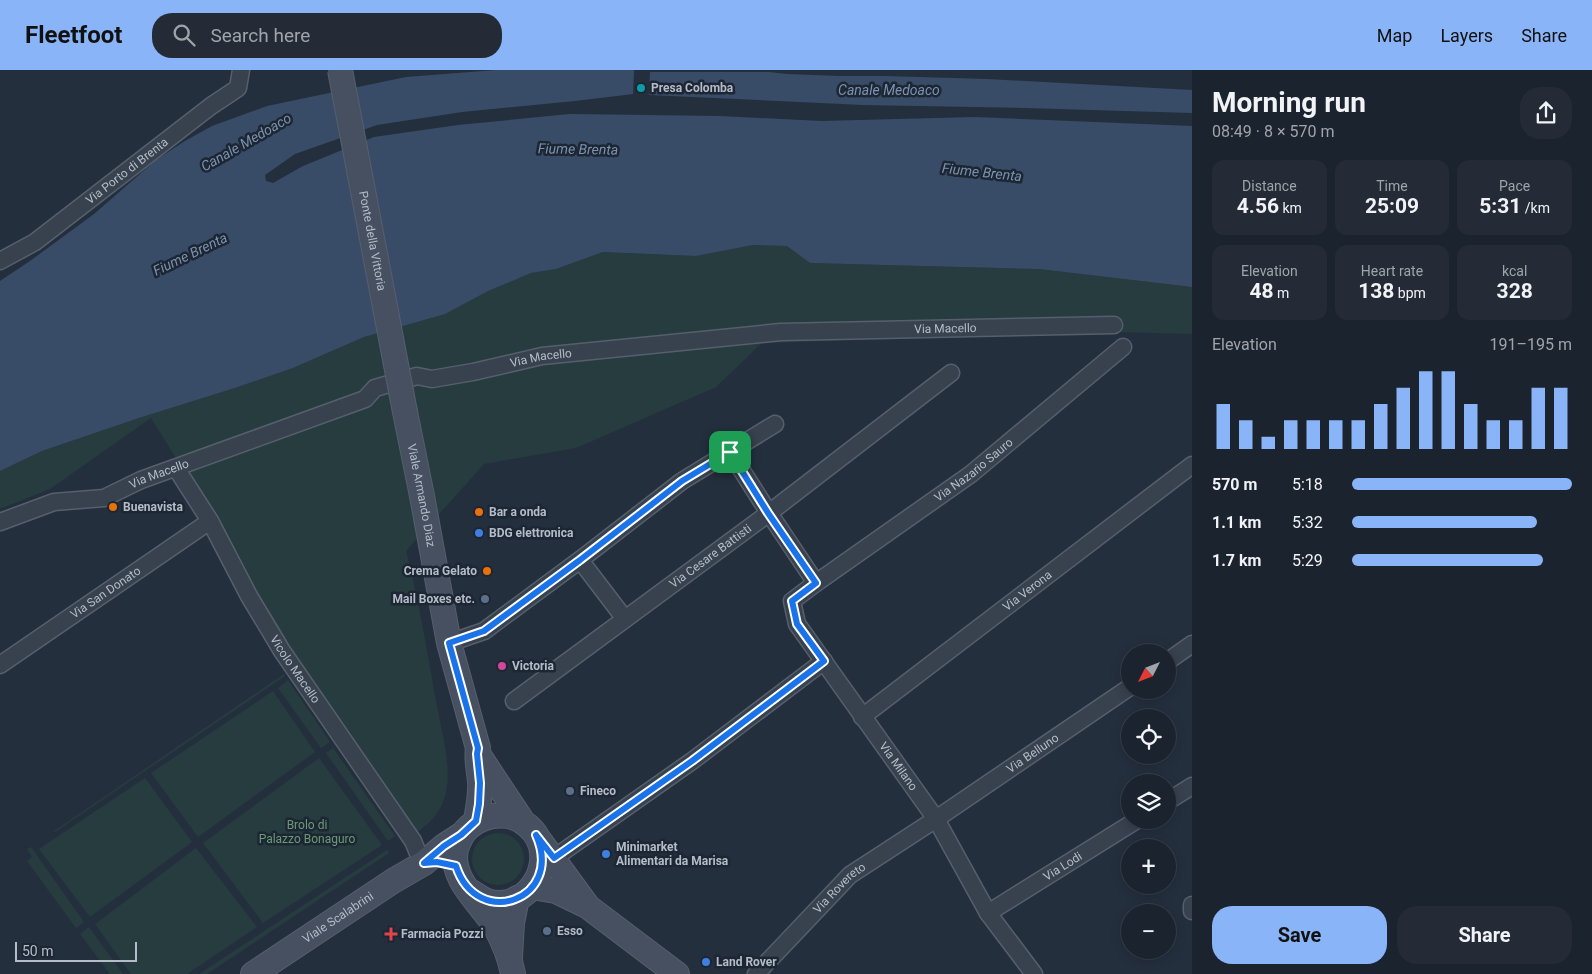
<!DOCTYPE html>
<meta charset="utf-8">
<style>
:root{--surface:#1b232e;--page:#242b36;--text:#f1f3f6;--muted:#a0a4aa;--line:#39404a;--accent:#8ab4f8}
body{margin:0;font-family:Roboto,sans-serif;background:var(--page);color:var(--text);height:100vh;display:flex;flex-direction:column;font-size:19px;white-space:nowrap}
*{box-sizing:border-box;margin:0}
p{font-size:16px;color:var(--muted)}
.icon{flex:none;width:28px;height:28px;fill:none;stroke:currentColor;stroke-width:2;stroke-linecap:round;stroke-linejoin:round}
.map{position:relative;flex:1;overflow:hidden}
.side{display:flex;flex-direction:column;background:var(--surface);width:400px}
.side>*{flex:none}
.needle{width:32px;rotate:228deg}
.fabs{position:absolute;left:1121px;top:574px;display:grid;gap:10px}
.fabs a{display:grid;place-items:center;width:55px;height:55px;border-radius:50%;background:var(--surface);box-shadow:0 2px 12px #0003,0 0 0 1px var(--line);font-size:25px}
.scale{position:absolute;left:15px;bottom:12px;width:122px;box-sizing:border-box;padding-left:5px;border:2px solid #b4bcc9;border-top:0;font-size:14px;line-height:18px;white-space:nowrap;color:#b4bcc9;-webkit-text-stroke:4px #1d2633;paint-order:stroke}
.pin{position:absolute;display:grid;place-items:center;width:42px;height:42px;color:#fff;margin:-21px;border-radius:10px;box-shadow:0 2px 8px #0006}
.round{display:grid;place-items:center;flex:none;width:52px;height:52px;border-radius:20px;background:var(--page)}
.head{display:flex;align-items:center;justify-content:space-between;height:85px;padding:0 20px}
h1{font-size:28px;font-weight:700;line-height:38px}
.figures{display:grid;grid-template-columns:repeat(3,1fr);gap:8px;height:85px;padding:5px 20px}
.figures div{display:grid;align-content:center;border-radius:12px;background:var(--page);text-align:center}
.figures b{font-size:21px;font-weight:700}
.figures small{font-size:14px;font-weight:400}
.figures p{font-size:14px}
.chart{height:140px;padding:10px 20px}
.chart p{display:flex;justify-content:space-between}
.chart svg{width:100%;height:90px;margin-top:5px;stroke:var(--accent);stroke-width:6}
.primary-button{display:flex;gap:10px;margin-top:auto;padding:10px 20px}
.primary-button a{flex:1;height:58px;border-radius:20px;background:var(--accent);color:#111;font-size:20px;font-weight:700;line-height:58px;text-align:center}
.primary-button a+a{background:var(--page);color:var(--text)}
ul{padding:0 20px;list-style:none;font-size:16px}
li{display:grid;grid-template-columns:80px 60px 1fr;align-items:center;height:38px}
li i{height:12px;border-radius:6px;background:var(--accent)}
header{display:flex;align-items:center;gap:30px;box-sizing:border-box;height:70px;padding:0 25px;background:var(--accent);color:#111}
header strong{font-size:24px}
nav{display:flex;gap:28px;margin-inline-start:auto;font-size:18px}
.search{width:350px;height:45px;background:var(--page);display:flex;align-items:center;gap:12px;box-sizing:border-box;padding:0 18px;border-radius:20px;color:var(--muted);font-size:19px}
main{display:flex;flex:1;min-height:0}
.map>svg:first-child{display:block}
.green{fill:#263c3f}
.water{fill:#394c67}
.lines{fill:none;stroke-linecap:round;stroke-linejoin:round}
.street-casing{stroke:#565f6c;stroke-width:19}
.secondary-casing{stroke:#565f6c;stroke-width:26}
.street{stroke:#38414e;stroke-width:16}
.secondary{stroke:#465061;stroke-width:24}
.secondary-bridge-casing{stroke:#565f6c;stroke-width:26;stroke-linecap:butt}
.secondary-bridge{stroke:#465061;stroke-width:24}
.route-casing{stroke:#fff;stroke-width:10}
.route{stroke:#1a73e8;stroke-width:6}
.culture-dot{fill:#0f9aa8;stroke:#1d2633;stroke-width:2}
.food-dot{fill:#e8710a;stroke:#1d2633;stroke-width:2}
.shop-dot{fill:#3f7fe0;stroke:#1d2633;stroke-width:2}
.service-dot{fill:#5c6f8a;stroke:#1d2633;stroke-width:2}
.hotel-dot{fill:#d1479c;stroke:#1d2633;stroke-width:2}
.health-dot{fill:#e0444e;stroke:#1d2633;stroke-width:2}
.labels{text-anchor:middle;stroke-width:5;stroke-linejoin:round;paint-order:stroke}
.poi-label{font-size:12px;font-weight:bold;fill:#b4bcc9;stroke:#1d2633;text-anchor:start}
.street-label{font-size:12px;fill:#b4bcc9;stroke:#1d2633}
.park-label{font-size:12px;fill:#6b9a76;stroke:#1d2633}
.water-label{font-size:14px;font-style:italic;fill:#7c92b1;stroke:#1d2633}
</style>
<header>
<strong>Fleetfoot</strong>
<div class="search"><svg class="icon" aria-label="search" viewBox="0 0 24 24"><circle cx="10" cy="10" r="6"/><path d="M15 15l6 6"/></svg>Search here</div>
<nav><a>Map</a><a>Layers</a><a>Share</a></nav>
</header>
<main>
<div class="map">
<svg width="1192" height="904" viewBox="0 0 1192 904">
<rect width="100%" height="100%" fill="#242f3e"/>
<!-- green -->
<g class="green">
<path d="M753 175 788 176 810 193 1039 199 1192 217V264L1113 262 762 273 716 317 576 378 484 394 406 481C419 531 427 581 436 631 441 658 452 696 446 722 441 743 431 752 415 764L304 604 232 478 151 348 50 419 0 439V401L42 381 142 347 235 318 293 298 364 267 531 203 556 199 603 182 696 186Z"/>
<polygon points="284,604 285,606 55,762 54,761"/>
<polygon points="288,610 330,672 321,678 278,618"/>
<polygon points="273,621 315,682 198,767 151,703"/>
<polygon points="333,678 395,766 388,771 326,683"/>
<polygon points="319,688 382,775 263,853 203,773"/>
<polygon points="145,708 192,772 90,847 39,779"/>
<circle cx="498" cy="789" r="26"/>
<polygon points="31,777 84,852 76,858 27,791 32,787 27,779"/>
<polygon points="196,778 257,857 187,904 131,904 95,854"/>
<polygon points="387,780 389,783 207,904 199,904"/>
<polygon points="89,857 123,904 110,904 80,864"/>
</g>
<!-- water -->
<g class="water">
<polygon points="496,0 634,0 633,24 575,31 462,42 377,55 295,84 265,105 266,111 273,113 303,96 374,67 458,55 570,44 719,46 821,51 975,47 1192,56 1192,217 1039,199 810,193 787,176 753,175 696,186 603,182 556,199 531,203 488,221 445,244 364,267 293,298 235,318 142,347 42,381 0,401 0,211 30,191 94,144 156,90 185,71 212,56 267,36 406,7"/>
<polygon points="650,2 769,2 787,4 840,6 884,6 987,9 1192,20 1192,43 1025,38 863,35 649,25"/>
</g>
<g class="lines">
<defs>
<g id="street">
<path id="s1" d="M0 191 35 172 211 36 238 18 241 0"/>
<path id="s2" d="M730 382 769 443 816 513 792 531 797 554 936 749 988 843 1034 904"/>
<path id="s3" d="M176 398 210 451 249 526 282 581 413 771 422 793"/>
<path id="s4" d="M0 452 54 432 104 428 141 410 365 329 375 318 417 306 432 309 473 302 542 286 781 262 1114 255"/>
<polyline points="580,490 625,549"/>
<path id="s5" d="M816 513 971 404 1123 277"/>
<polyline points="449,573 484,561 580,490 682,411 775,354"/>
<polyline points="1168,591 1192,574"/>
<path id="s6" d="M0 595 210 451"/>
<path id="s7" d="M514 631 769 443 951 303"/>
<path id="s8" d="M862 647 1192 395"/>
<polyline points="1168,731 1192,716"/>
<polyline points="554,788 692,691 824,591"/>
<polyline points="1192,835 1192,841"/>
<path id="s9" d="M988 843 1137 750"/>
<path id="s10" d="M756 904 850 805 936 749 1130 617"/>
</g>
<g id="secondary">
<path id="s11" d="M405 342 422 426 449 573 478 678C476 689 479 700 480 711 481 725 478 738 476 751"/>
<polyline points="480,687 523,752"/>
<polyline points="540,771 586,834"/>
<polyline points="532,817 556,821 587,836 677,904"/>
<path d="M467 819C473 823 480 828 487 831 530 845 562 785 528 756 522 751 515 747 508 746 493 744 481 747 469 757 462 763 459 770 456 779 449 810 482 834 496 858 504 873 510 888 513 904"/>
<polyline points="510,887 512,853 517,828"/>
<path id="s12" d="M253 904 393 811 424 793 444 776 461 765"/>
</g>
</defs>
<!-- street casing -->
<use href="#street" class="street-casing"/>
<!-- secondary casing -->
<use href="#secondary" class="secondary-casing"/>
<!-- street -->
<use href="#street" class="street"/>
<!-- secondary -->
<use href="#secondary" class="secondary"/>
<defs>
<g id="secondary-bridge">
<path id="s13" d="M340 0 405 342"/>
</g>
</defs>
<!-- secondary-bridge casing -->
<use href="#secondary-bridge" class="secondary-bridge-casing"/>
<!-- secondary-bridge -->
<use href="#secondary-bridge" class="secondary-bridge"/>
</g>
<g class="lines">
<defs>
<path id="route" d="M730 382 768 443 816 513 792 531 797 554 824 591 692 691 554 788 536 765C565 830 477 861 456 796L437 792 424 793 444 776 461 765 476 751 479 734 480 713 477 684 478 678 449 573 484 561 580 490 682 411Z"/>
</defs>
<!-- route casing -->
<use href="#route" class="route-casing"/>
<!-- route -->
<use href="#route" class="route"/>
</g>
<!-- markers -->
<circle class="culture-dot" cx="641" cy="18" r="5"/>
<g class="food-dot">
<circle cx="113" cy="437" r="5"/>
<circle cx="479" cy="442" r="5"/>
<circle cx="487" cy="501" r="5"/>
</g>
<g class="shop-dot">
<circle cx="479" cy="463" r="5"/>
<circle cx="606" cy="784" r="5"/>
<circle cx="706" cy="892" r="5"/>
</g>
<g class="service-dot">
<circle cx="485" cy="529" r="5"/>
<circle cx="570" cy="721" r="5"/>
<circle cx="547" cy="861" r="5"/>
</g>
<circle class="hotel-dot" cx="502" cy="596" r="5"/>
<path class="health-dot" d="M388.5 856.5h5v5h5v5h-5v5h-5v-5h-5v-5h5z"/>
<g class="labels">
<!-- poi labels -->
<g class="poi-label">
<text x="651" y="22">Presa Colomba</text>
<text x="123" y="441">Buenavista</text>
<text x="489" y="446">Bar a onda</text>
<text x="489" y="467">BDG elettronica</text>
<text x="477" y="505" text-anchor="end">Crema Gelato</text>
<text x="475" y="533" text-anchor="end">Mail Boxes etc.</text>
<text x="512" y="600">Victoria</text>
<text x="580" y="725">Fineco</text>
<text x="616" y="781">Minimarket<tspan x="616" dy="14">Alimentari da Marisa</tspan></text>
<text x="557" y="865">Esso</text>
<text x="401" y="868">Farmacia Pozzi</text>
<text x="716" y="896">Land Rover</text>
</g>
<!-- street labels -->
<g class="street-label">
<text dy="4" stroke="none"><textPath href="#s1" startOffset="156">Via Porto di Brenta</textPath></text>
<text dy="4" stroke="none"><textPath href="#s13" startOffset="174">Ponte della Vittoria</textPath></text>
<text dy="4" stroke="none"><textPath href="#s4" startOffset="978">Via Macello</textPath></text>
<text dy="4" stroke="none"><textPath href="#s4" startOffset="572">Via Macello</textPath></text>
<text dy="4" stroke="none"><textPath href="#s5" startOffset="194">Via Nazario Sauro</textPath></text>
<text dy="4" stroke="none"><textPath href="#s4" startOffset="168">Via Macello</textPath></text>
<text dy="4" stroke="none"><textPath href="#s11" startOffset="85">Viale Armando Diaz</textPath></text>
<text dy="4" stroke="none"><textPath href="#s7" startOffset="244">Via Cesare Battisti</textPath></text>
<text dy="4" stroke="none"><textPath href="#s8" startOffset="208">Via Verona</textPath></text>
<text dy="4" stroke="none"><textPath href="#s6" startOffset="128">Via San Donato</textPath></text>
<text dy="4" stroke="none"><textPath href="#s3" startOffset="234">Vicolo Macello</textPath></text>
<text dy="4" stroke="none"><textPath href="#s10" startOffset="356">Via Belluno</textPath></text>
<text dy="4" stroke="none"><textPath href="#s2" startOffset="385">Via Milano</textPath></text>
<text dy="4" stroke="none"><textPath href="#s9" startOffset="88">Via Lodi</textPath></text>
<text dy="4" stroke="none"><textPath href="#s10" startOffset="120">Via Rovereto</textPath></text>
<text dy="4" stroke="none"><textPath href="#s12" startOffset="102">Viale Scalabrini</textPath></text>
</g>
<!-- park labels -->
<g class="park-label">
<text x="307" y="759">Brolo di<tspan x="307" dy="14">Palazzo Bonaguro</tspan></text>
</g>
<!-- water labels -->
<g class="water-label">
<text x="889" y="25">Canale Medoaco</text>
<text transform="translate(246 72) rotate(-30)" y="5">Canale Medoaco</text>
<text transform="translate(578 79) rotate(1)" y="5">Fiume Brenta</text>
<text transform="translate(982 102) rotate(6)" y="5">Fiume Brenta</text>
<text transform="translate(190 184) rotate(-26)" y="5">Fiume Brenta</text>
</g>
</g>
</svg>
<div class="fabs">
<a><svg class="needle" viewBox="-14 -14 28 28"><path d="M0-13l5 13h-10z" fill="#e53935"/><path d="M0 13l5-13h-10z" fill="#a0a4aa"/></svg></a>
<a><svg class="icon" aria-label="locate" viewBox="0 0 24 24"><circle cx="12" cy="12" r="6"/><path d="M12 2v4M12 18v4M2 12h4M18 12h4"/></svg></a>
<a><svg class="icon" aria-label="layers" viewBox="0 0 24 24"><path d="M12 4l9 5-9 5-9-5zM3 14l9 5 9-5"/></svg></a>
<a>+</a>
<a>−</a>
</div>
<div class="scale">50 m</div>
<div class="pin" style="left:730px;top:382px;background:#1e9e55"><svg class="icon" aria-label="arrive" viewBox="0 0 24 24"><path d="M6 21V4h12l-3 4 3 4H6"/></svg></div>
</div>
<section class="side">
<div class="head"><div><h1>Morning run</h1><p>08:49 · 8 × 570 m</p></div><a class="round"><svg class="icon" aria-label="share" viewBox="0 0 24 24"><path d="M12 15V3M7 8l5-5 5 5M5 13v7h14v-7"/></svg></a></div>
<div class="figures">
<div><p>Distance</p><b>4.56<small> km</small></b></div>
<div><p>Time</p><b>25:09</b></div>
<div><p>Pace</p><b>5:31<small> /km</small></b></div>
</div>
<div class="figures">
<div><p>Elevation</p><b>48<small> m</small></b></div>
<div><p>Heart rate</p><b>138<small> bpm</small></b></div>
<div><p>kcal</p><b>328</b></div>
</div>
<div class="chart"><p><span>Elevation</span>191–195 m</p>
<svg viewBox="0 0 160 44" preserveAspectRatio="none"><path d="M5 44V22M15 44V30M25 44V38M35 44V30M45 44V30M55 44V30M65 44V30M75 44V22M85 44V14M95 44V6M105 44V6M115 44V22M125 44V30M135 44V30M145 44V14M155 44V14"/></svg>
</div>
<ul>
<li><b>570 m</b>5:18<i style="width:100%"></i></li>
<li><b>1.1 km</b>5:32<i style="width:84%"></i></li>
<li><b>1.7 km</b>5:29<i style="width:87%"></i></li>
</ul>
<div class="primary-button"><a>Save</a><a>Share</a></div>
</section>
</main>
